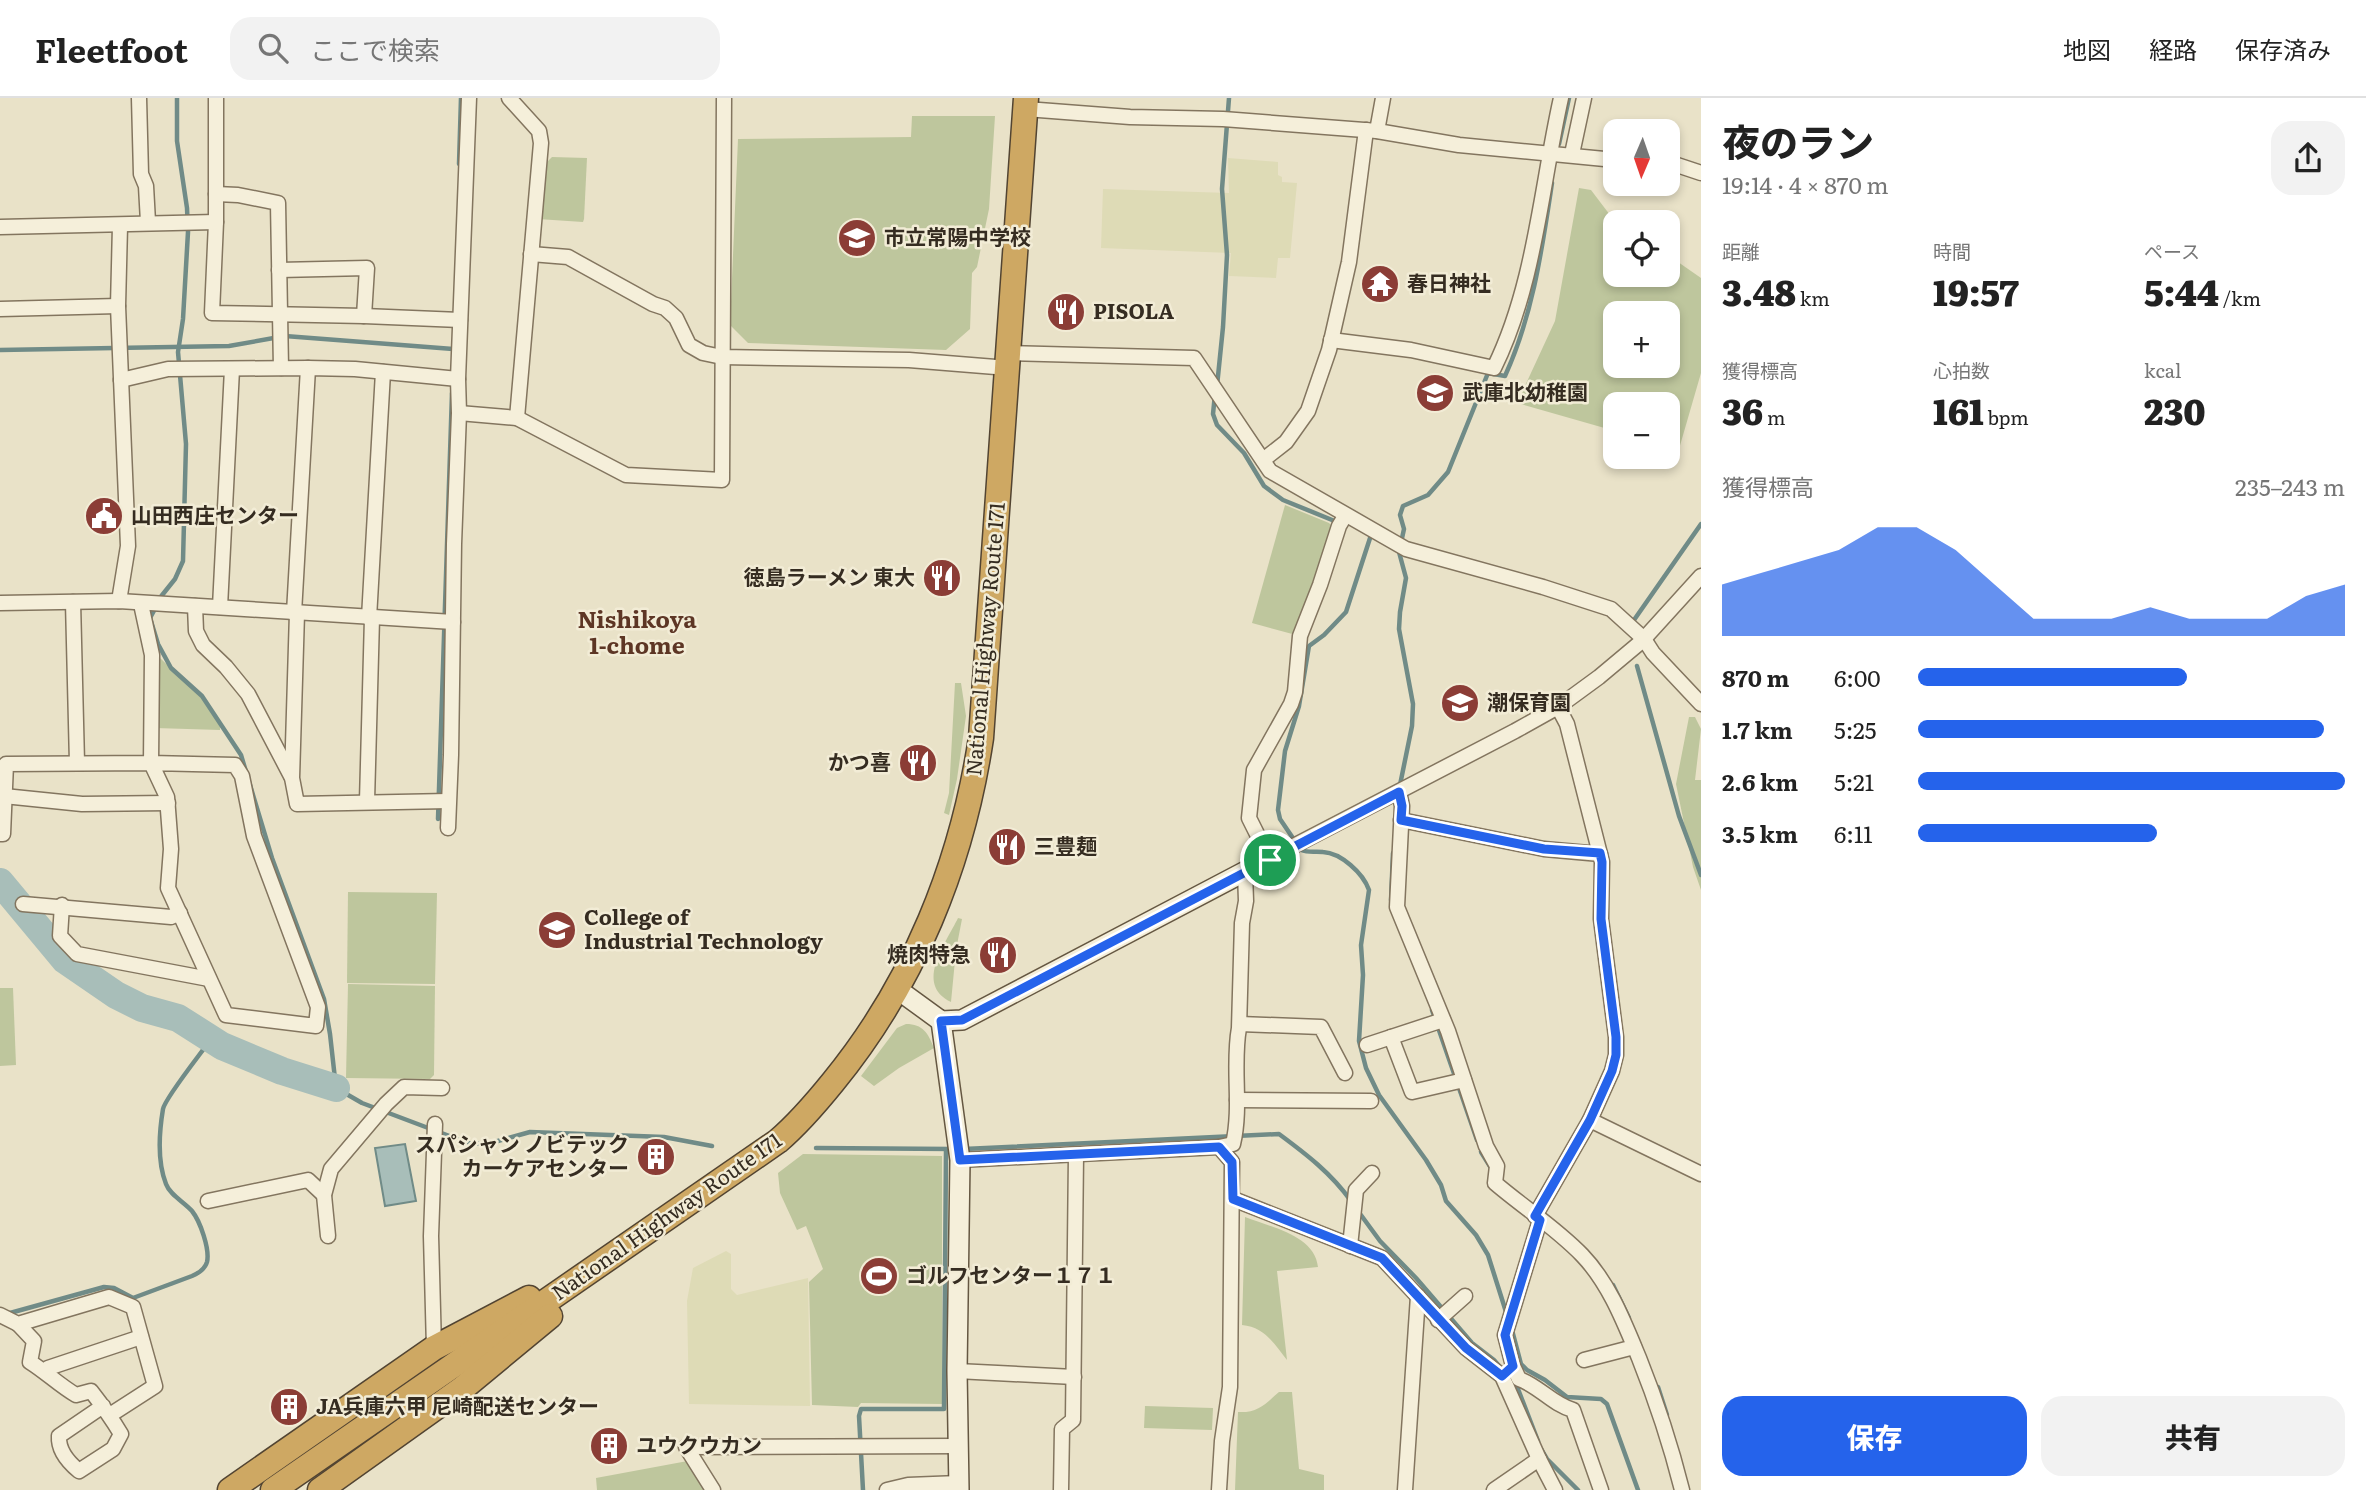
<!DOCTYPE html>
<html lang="ja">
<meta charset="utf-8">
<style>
:root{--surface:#fff;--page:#f2f2f2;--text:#222;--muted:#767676;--line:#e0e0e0;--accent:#2563eb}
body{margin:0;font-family:Literata,"Noto Sans JP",serif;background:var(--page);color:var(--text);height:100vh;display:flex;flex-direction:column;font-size:26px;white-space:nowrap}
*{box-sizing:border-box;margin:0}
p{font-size:23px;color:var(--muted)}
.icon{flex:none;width:38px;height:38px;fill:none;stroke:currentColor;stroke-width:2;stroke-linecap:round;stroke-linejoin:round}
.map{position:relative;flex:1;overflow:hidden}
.side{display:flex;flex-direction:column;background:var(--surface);width:665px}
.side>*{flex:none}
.needle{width:46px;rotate:182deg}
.buttons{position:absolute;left:1603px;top:21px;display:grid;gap:14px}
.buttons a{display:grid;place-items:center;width:77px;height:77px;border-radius:14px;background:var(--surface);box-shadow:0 4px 10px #0003;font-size:35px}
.pin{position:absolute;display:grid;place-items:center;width:60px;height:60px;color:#fff;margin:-30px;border:4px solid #fff;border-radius:50%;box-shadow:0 2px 7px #0007}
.round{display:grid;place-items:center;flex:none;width:74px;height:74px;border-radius:21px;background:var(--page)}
.summary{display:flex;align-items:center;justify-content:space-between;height:119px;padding:0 21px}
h1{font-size:38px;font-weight:800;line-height:52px}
.figures{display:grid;grid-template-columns:repeat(3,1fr);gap:10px;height:119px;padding:7px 21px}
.figures div{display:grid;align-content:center}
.figures b{font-size:35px;font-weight:800}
.figures small{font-size:19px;font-weight:400}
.figures p{font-size:19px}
.chart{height:196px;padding:14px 21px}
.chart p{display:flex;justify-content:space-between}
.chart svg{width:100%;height:126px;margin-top:7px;fill:var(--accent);opacity:.7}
.action{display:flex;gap:14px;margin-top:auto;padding:14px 21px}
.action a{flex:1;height:80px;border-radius:21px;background:var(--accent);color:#fff;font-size:28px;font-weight:800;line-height:80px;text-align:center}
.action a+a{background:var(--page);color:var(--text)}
ul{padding:0 21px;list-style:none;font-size:23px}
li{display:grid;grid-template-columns:112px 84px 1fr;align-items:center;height:52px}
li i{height:18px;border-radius:9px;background:var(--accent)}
header{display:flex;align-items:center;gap:42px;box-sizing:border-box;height:98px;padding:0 35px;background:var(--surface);border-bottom:2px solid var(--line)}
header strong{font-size:33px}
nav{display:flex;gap:38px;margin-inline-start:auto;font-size:24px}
.search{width:490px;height:63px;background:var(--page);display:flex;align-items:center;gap:18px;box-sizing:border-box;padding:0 24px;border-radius:21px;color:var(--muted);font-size:26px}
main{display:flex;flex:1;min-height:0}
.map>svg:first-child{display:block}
.farmland{fill:#dedbb6}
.green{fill:#bec69d;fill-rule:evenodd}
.water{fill:#a8beb9;stroke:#708b87;stroke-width:2}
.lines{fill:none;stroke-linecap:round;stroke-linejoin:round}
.stream{stroke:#708b87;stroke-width:4.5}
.river{stroke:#a8beb9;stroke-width:28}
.street-casing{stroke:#83755f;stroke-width:17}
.secondary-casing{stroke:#655742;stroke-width:22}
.highway-casing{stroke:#524432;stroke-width:27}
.street{stroke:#f5efda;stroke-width:14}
.secondary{stroke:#f5efda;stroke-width:19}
.highway{stroke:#cea863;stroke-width:24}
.route-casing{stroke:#fff;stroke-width:14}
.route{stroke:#2563eb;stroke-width:9}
.labels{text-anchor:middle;stroke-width:5;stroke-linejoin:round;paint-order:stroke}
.poi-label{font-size:21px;font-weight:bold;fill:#352c21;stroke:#f2ecd6;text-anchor:start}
.street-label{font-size:21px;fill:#352c21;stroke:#f2ecd6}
.neighbourhood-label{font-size:23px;font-weight:bold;fill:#5d3625;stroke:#f2ecd6}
</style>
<header>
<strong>Fleetfoot</strong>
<div class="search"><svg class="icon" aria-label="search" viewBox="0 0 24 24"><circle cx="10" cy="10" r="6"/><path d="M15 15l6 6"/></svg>ここで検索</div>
<nav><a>地図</a><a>経路</a><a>保存済み</a></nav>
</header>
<main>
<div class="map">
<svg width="1701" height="1392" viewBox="0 0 1701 1392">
<rect width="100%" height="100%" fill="#e9e2c8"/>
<!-- farmland -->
<g class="farmland">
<polygon points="1228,60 1278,64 1278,77 1282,79 1282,84 1297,85 1290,160 1278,160 1276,180 1229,178 1231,155 1101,150 1103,91 1229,95"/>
<polygon points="726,1153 731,1156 731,1191 737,1197 808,1180 810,1308 689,1306 687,1203 693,1170"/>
</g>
<!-- green -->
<g class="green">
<polygon points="912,18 995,18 989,111 977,169 972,175 970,231 946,252 748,245 730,227 738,41 911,39"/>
<polygon points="552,59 587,60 584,121 583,124 538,121 545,66"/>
<path d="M1579 90 1591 92 1610 117 1620 124H1615V177H1668V157L1701 180V275L1679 351 1668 348V306H1615V333L1517 305 1555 223ZM1615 215H1668V268H1615Z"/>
<polygon points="1285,407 1329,425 1333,429 1296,537 1252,525"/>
<polygon points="156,552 160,560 202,600 220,626 220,632 155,630"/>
<polygon points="955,585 961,585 966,618 957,681 949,717 944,715 949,695"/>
<polygon points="1689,619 1695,619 1701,631 1695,682 1701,682 1701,792 1693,769 1676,686"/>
<polygon points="348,794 437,795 435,886 347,885"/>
<path d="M958 820 962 821 956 852 951 904C914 886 946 845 958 820Z"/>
<polygon points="348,886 435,888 434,977 430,981 346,980"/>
<polygon points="0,890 13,890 16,967 0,968"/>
<path d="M906 926C923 926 928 935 934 950L899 970 874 988 861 978 897 930Z"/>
<polygon points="803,1056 942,1058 942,1306 861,1305 858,1309 812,1307 809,1184 823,1171 806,1128 797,1132 780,1095 778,1075"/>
<path d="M1245 1119C1270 1129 1315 1137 1318 1169L1277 1173 1287 1262C1274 1245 1264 1229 1242 1227Z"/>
<path d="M1279 1294H1292L1299 1371 1324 1377V1392H1235L1238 1314C1258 1315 1265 1306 1279 1294Z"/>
<polygon points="1145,1308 1213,1310 1212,1332 1144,1330"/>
<polygon points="693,1362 710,1392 597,1392 596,1380"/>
</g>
<!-- water -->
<polygon class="water" points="405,1046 416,1103 385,1108 375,1050"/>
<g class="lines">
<!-- stream -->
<g class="stream">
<polyline points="1559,46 1569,0"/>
<polyline points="459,66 461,0"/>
<polyline points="0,252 229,248 285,238 453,251"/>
<polyline points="1217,288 1223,229 1227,157 1222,91 1229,0"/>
<polyline points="1215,296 1213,316 1217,327 1244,355 1264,388 1283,402 1337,424"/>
<path d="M1372 434 1346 514 1324 537 1309 548 1299 608 1285 653 1278 712 1280 721 1301 752C1309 755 1315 753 1323 754 1341 755 1363 775 1369 792L1361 847 1363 877 1359 943 1366 970 1379 997 1426 1062 1441 1087 1446 1103 1476 1137 1488 1157 1507 1217"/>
<polyline points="159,501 175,481 183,463 186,346 178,254 183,221 188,134 187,110 177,43 177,0"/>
<polyline points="156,509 150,520 158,546 171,570 202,598 241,657 272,760 324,901 330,936 336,990 362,1005 468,1045 487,1046 530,1034 664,1039 712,1048"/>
<polyline points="1634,522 1701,426"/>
<polyline points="1637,568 1679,718 1701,777"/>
<path d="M1400 687 1412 628 1413 606 1399 531 1400 514 1406 480 1399 454 1404 431 1400 417 1403 408 1428 397 1448 374 1488 275 1505 278C1533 217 1542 151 1552 85"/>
<polyline points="438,721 452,295"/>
<polyline points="1391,802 1393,755"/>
<polyline points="1432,912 1477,1042"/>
<polyline points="816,1050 952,1051"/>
<path d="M964 1051 1279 1036C1306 1056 1331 1075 1351 1103"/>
<polyline points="1481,1054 1491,1070"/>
<polyline points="1358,1113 1380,1143 1416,1180 1472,1245 1494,1262 1500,1269"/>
<polyline points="1613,1187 1629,1220"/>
<path d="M10 1215 104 1189 114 1190 133 1200 192 1178C199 1175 205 1171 207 1164 210 1151 200 1123 192 1113 184 1104 170 1097 166 1086 157 1063 159 1035 163 1011 165 1000 202 954 211 941"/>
<polyline points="1512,1232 1521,1266 1527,1272 1545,1282 1567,1299 1601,1301 1607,1306 1638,1392"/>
<polyline points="1510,1282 1518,1291 1538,1343"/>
<polyline points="1658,1289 1667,1317"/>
<polyline points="1541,1351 1547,1361 1578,1392"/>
<polyline points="863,1392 859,1318 861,1311 944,1311 946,1052"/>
</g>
<!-- river -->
<polyline class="river" points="0,784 65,862 116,897 142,910 178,920 222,948 282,973 336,990"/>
<defs>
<g id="street">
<polyline points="139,0 141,76 146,88 148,124"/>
<polyline points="216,0 216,124 212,215 364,218 460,222"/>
<polyline points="509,0 539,33 541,45 517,320"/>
<polyline points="1026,11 1130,19 1223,21 1377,33 1459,47 1615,62"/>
<polyline points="1377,33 1383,0"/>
<polyline points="1572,56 1584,0"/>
<polyline points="1668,64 1701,75"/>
<polyline points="216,96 238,97 278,105 281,270"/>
<polyline points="0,129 216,124"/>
<polyline points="531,156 568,159 653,206 665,210 676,220 689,247 703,255 722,259 909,262 1008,270"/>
<polyline points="279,172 367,170 364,218"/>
<polyline points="0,211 118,208"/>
<path d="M1331 242 1411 252 1494 270C1535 187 1541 89 1561 0"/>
<polyline points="1009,255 1194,260 1270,373 1406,451 1543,489 1611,511 1644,541 1653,555 1701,606"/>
<polyline points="121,282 168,271 308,270 355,271 458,281"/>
<polyline points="459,315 517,320 626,377 722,382 724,0"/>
<polyline points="1263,362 1286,344 1308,313 1329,252 1349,164 1366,32"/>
<polyline points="119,503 128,448 118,208 120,128"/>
<polyline points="73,504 77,665"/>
<polyline points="0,505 119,503 453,524"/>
<polyline points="195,508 196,533 203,547 226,569 248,596 291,678"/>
<polyline points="220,509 232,271"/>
<polyline points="294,515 308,270"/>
<polyline points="297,515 292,680 297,706 448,703"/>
<polyline points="369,520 383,274"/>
<path d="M1399 694 1402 708 1397 809 1448 933 1486 1048 1497 1068 1495 1085C1523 1109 1556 1130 1582 1157 1609 1185 1624 1224 1639 1260 1657 1305 1670 1344 1682 1392"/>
<polyline points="4,698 82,706 168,705"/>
<polyline points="367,703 372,520"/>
<polyline points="1401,722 1544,751 1600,756"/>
<polyline points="448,730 451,657 454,446 459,315 458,281 469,0"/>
<polyline points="0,736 3,736 6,666 151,665 235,667 242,678 254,738 318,909 316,928 226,917 168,790 171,751 167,699 151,665 152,557 141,506"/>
<polyline points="1286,752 1515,633 1558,609 1599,579 1642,543 1701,478"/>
<polyline points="1270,762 1249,720 1254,672 1291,606 1295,594 1300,538 1320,487 1339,428 1345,418"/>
<polyline points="23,806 171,819 180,815"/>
<polyline points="62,807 60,838 77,856 209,881"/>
<polyline points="1240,926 1321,929 1345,975"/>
<polyline points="1391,939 1412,994 1464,982"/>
<polyline points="1367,947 1443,922"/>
<polyline points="1237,1002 1371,1003"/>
<polyline points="1590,1022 1701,1076"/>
<path d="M1219 1049 1233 1046C1242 1008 1232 968 1239 930L1242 825 1246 803 1245 774"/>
<polyline points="960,1062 1219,1049 1232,1064 1230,1289 1222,1343 1219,1392"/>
<polyline points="1233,1101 1382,1160 1466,1250 1502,1278 1539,1361 1494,1392"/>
<polyline points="208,1103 308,1082 324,1097"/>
<polyline points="1535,1118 1590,1022 1612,973 1616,957 1616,939 1601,821 1602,764 1567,626 1558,609"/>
<path d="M1540 1122 1505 1237 1513 1268 1519 1281C1539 1288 1552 1306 1573 1312L1601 1392"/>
<polyline points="328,1138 324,1097 331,1071 386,1006 404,989 442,990"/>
<polyline points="1350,1148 1356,1092 1372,1075"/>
<polyline points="0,1217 18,1226 109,1199 133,1209 155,1288 110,1317"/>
<polyline points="1438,1222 1465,1198"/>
<path d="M18 1226 34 1243 30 1264C46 1274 59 1287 76 1297L91 1293C102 1307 112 1321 121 1336L113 1351 79 1373C68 1364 58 1353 59 1338L103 1308"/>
<polyline points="434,1250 431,1138 435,1026"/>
<polyline points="1584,1262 1634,1249"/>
<polyline points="45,1273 48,1270 141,1239"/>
<polyline points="957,1273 1074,1279"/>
<polyline points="1539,1361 1555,1392"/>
<polyline points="713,1392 686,1349 959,1348"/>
<polyline points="887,1392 908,1387 959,1385"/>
<polyline points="1061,1392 1062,1331 1073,1322 1076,1057"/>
<polyline points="1405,1392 1418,1198"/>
</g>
<g id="secondary">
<polyline points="897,891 941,923 962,922 1286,752"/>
<polyline points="941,923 960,1062 957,1273 959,1392"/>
</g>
<g id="highway">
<polyline points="230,1392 434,1250 529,1200"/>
<path d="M273 1392 778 1043C798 1026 816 1005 833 984 914 885 962 766 981 640L1026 0"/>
<polyline points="320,1392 463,1290 550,1218"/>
</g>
</defs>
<!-- street casing -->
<use href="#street" class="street-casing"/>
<!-- secondary casing -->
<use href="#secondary" class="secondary-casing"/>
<!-- highway casing -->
<use href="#highway" class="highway-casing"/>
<!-- street -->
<use href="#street" class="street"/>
<!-- secondary -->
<use href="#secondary" class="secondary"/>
<!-- highway -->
<use href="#highway" class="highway"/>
</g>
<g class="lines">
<defs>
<polygon id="route" points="1399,694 1402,708 1401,722 1544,751 1600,755 1602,764 1601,821 1616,939 1616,957 1612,973 1590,1022 1535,1118 1540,1122 1505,1237 1513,1268 1502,1278 1466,1250 1382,1160 1233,1101 1232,1064 1219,1049 960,1062 941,923 962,922"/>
</defs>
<!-- route casing -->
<use href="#route" class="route-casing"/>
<!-- route -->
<use href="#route" class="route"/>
</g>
<!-- icons -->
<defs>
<symbol id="school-disc" viewBox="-11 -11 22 22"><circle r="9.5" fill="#8b3d36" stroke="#f2ecd6"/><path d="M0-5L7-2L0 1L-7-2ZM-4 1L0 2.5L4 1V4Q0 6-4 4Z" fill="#fff"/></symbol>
<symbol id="temple-disc" viewBox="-11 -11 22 22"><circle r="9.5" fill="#8b3d36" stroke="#f2ecd6"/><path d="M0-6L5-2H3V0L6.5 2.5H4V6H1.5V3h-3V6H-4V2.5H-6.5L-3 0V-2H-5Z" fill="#fff"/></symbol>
<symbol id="restaurant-disc" viewBox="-11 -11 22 22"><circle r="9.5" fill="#8b3d36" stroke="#f2ecd6"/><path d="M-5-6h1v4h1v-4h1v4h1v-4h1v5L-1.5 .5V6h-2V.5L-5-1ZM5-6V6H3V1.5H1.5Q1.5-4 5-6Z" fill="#fff"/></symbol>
<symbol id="civic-disc" viewBox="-11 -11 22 22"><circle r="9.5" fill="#8b3d36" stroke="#f2ecd6"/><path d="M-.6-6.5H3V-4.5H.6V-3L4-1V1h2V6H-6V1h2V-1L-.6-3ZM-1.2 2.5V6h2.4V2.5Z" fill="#fff"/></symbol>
<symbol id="university-disc" viewBox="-11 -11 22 22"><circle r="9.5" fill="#8b3d36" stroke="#f2ecd6"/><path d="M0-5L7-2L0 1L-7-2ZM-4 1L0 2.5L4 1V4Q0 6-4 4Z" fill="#fff"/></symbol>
<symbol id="building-disc" viewBox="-11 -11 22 22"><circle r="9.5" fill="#8b3d36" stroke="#f2ecd6"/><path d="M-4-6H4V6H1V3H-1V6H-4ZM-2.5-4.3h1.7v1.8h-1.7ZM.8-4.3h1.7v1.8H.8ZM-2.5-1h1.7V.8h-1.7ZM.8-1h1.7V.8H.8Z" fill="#fff"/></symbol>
<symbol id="stadium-disc" viewBox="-11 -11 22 22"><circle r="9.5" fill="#8b3d36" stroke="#f2ecd6"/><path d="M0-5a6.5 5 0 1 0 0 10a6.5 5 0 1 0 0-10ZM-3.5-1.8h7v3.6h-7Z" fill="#fff"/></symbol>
</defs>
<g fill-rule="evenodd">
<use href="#school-disc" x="835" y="118" width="44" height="44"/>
<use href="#temple-disc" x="1358" y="164" width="44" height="44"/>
<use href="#restaurant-disc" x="1044" y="192" width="44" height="44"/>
<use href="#school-disc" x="1413" y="273" width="44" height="44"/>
<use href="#civic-disc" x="82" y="396" width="44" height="44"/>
<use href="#restaurant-disc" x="920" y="458" width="44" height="44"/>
<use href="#school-disc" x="1438" y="583" width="44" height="44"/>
<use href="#restaurant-disc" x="896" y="643" width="44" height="44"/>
<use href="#restaurant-disc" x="985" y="727" width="44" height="44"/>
<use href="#university-disc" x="535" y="810" width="44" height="44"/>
<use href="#restaurant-disc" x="976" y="835" width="44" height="44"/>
<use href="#building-disc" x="634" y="1037" width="44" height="44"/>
<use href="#stadium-disc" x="857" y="1156" width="44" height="44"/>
<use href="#building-disc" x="267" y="1287" width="44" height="44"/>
<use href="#building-disc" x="587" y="1326" width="44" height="44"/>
</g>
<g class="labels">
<!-- poi labels -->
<g class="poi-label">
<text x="884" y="147">市立常陽中学校</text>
<text x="1407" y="193">春日神社</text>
<text x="1093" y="221">PISOLA</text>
<text x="1462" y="302">武庫北幼稚園</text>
<text x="131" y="425">山田西庄センター</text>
<text x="915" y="487" text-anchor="end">徳島ラーメン 東大</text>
<text x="1487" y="612">潮保育園</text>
<text x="891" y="672" text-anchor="end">かつ喜</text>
<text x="1034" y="756">三豊麺</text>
<text x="584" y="827">College of<tspan x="584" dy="24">Industrial Technology</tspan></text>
<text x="971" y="864" text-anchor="end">焼肉特急</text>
<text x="629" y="1054" text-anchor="end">スパシャン ノビテック<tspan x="629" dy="24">カーケアセンター</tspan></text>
<text x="906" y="1185">ゴルフセンター１７１</text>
<text x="316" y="1316">JA兵庫六甲 尼崎配送センター</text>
<text x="636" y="1355">ユウクウカン</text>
</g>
<!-- street labels -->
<g class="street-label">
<text transform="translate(986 541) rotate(-85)" y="7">National Highway Route 171</text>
<text transform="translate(667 1119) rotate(-35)" y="7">National Highway Route 171</text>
</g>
<!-- neighbourhood labels -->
<g class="neighbourhood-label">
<text x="637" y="530">Nishikoya<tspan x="637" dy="26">1-chome</tspan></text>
</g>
</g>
</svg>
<div class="buttons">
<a><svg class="needle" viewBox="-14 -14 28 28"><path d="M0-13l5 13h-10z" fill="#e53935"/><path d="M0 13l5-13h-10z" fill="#767676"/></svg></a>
<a><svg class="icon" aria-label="locate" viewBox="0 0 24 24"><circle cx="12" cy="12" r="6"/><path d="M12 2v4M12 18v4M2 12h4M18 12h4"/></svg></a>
<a>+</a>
<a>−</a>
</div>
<div class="pin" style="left:1270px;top:762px;background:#1e9e55"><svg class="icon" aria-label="arrive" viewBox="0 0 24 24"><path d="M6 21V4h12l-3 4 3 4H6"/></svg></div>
</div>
<section class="side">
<div class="summary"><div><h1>夜のラン</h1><p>19:14 · 4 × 870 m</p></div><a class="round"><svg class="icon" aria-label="share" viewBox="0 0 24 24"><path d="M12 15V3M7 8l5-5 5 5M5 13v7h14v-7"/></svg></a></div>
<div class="figures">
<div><p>距離</p><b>3.48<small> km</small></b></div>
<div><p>時間</p><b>19:57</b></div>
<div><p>ペース</p><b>5:44<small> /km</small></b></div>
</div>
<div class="figures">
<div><p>獲得標高</p><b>36<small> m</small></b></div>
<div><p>心拍数</p><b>161<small> bpm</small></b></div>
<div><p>kcal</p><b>230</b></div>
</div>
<div class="chart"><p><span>獲得標高</span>235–243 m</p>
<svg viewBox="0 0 160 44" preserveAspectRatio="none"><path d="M0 44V26L10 22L20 18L30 14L40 6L50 6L60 14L70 26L80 38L90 38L100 38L110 34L120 38L130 38L140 38L150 30L160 26V44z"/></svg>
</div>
<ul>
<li><b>870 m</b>6:00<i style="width:63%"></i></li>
<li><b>1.7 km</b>5:25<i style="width:95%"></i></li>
<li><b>2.6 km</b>5:21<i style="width:100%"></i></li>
<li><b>3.5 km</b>6:11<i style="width:56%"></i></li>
</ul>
<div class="action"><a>保存</a><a>共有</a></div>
</section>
</main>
